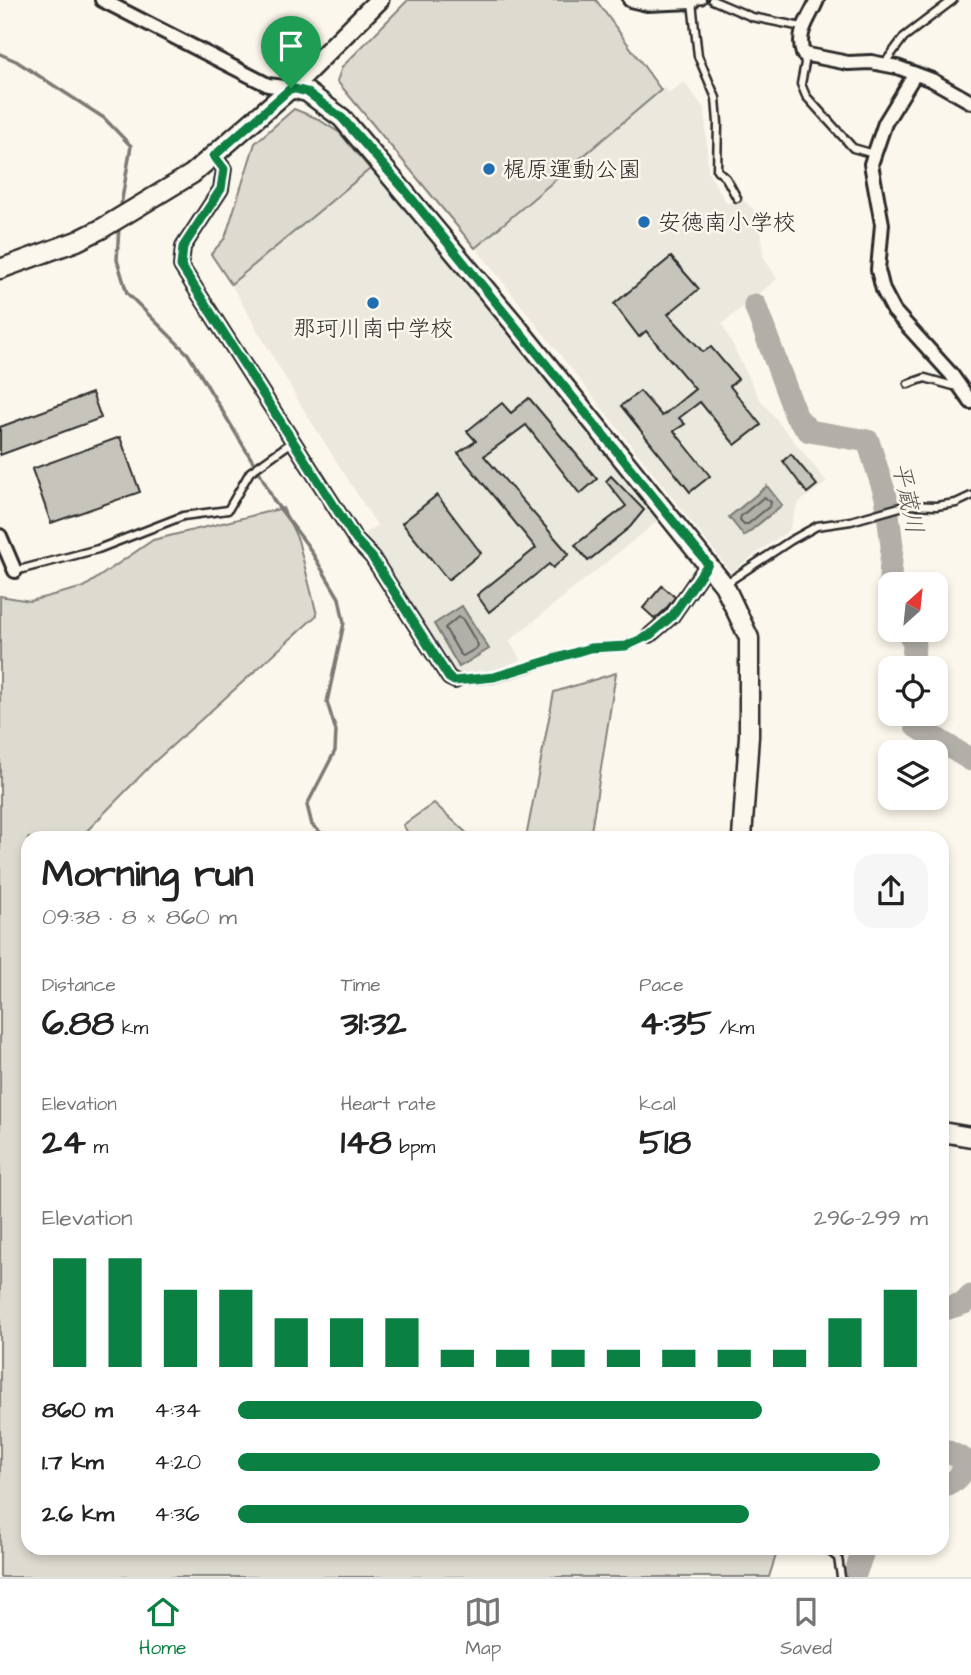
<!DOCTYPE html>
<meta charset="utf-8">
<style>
:root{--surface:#fff;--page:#f6f6f6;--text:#222;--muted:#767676;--line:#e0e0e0;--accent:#0b8043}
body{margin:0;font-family:"Architects Daughter","Klee One",sans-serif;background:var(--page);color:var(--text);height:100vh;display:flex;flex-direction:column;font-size:26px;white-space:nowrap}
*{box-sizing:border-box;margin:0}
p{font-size:23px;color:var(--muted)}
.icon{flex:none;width:38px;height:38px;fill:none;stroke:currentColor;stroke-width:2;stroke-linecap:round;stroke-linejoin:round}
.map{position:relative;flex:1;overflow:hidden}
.details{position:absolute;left:21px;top:831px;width:928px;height:724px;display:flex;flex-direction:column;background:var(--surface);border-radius:21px;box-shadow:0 4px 10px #0003}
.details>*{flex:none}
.needle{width:46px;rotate:27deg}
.controls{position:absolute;left:878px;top:572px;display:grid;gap:14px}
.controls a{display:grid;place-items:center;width:70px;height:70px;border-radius:14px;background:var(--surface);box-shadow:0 4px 10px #0003;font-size:35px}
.pin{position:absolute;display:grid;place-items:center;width:60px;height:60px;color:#fff;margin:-72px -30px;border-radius:50% 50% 50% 0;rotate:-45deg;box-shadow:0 0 7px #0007}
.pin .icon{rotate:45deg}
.round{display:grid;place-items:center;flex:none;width:74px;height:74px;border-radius:21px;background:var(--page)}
.summary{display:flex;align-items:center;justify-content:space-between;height:119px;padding:0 21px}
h1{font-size:38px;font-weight:700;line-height:52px}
.metrics{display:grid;grid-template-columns:repeat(3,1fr);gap:10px;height:119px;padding:7px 21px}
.metrics div{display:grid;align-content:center}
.metrics b{font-size:35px;font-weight:700}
.metrics small{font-size:19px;font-weight:400}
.metrics p{font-size:19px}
.chart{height:196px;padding:14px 21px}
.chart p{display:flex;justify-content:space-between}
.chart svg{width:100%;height:126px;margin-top:7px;stroke:var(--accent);stroke-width:6}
ul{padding:0 21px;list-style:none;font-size:23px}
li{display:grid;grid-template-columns:112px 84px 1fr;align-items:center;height:52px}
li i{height:18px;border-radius:9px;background:var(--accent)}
.dock{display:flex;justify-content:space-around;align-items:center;height:98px;border-top:2px solid var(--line);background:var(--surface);font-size:19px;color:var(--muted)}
.dock a{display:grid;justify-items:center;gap:4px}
.dock .on{color:var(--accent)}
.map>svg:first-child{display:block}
.built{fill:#ebe8de}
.green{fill:#dddad0;stroke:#84827e;stroke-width:2}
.water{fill:#b1afa7;stroke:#7b7a75;stroke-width:2}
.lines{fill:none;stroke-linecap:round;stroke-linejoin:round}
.shore{stroke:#61605d;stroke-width:2}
.stream{stroke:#7b7a75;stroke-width:3.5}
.river{stroke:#b1afa7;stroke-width:23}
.building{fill:#c7c4bc;stroke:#2b2b2b;stroke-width:2}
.lane-casing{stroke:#2b2b2b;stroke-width:11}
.street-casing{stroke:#2b2b2b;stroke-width:18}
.secondary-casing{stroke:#2b2b2b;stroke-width:23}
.lane{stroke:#fbf7ec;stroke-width:6}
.street{stroke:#fbf7ec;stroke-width:12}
.secondary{stroke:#fbf7ec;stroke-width:18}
.route-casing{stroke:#fff;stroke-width:14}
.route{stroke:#0b8043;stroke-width:9}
.poi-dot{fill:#1f6fb2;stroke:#fbf7ec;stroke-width:2.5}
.labels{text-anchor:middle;stroke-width:5;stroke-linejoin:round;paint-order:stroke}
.poi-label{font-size:23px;fill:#2b2b2b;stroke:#fbf7ec;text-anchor:start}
.water-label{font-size:24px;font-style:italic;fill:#5a5956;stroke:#fbf7ec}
</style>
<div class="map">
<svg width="971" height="1577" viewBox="0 0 971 1577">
<rect width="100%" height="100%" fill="#fbf7ec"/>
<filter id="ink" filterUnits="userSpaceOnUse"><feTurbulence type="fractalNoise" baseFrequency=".0143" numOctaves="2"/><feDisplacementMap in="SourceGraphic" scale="14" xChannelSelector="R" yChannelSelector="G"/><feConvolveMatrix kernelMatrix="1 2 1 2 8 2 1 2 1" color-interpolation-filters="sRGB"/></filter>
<g filter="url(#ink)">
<!-- built -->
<g class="built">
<polygon points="684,82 705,110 708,172 727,204 740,197 756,212 761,234 763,256 777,279 722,324 759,398 827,482 798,503 789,530 731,572 476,248 661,90 665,88 669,93"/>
<polygon points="370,169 660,519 509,641 521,660 485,674 465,677 453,676 365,534 377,525 305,412 231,284"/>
</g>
<!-- green -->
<g class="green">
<polygon points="408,0 596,0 661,90 475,248 337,81 342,67"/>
<polygon points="294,109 316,118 340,133 370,169 231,284 211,254 225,238 255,143"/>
<polygon points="283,508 298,540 317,615 153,763 80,838 28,838 28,1549 778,1549 769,1577 0,1577 0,596 30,601 84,587 153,540"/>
<polygon points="616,673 590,838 526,838 554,692"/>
<polygon points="434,803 472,838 411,838 403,825"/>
</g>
<!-- water -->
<g class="water">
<polygon points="767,486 782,505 744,536 729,517"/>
<polygon points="462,606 489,649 459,667 434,624"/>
</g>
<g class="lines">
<!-- shore -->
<g class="shore">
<polygon points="764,497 771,502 770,506 748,524 744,524 740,520 741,516"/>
<polygon points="458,617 462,618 478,645 477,648 463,656 460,654 445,628"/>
</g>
<!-- stream -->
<g class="stream">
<polyline points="0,54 16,61 104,118 131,146 120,211"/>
<polyline points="119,226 117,260 127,293 188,354 261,475 274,501 308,546 339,598 344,623 327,702 336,731 335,751 307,805 312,825 327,838"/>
</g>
<!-- river -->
<g class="river">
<polyline points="755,305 796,416 809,431 868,441 886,497 892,546 889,592 891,596"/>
<polyline points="907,630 914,643 913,668"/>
<polyline points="917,714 916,726 971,760"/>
<polyline points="942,1310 964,1303 971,1296"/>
<polyline points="942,1449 963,1459 965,1469 957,1479 942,1488"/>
<polyline points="854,1577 864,1549"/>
</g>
</g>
<!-- building -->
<g class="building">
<polygon points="671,257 699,289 668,314 703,352 711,347 738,379 730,386 761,425 735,445 700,402 679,418 685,424 674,431 710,476 690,492 621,406 640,391 662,416 695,389 646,331 639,337 614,304"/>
<polygon points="92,393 101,418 0,455 0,427"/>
<polygon points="529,398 597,479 580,494 526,425 484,456 569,554 553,568 549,564 489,612 477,595 536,548 458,453 476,441 467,431 502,403 511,413"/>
<polygon points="120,437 140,492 51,523 32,469"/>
<polygon points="791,454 817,485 807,493 783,461"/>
<polygon points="611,476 644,510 630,527 588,561 575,545 626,506 606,481"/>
<polygon points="437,495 481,553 448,580 402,523"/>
<polygon points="662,586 675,597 665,610 655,619 643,608"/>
</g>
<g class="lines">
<defs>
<g id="lane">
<polyline points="702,0 692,2 698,56 716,98 718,123 717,170 726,178 737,198"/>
<polyline points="712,0 752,17 802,27"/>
<polyline points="803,54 805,63 801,84 806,96 853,148 874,154"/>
<polyline points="884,64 904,37 953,0"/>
<polyline points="908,384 925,378 957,387"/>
<polyline points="15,571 98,549 183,516 228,510 250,472 292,442"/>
<polyline points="725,584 790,541 817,526 851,521 907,505 936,506 956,503 971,496"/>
<polyline points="455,681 494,678 590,648 626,646 650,635"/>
<polyline points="827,1549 838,1558 841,1577"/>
</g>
<g id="street">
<polyline points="102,0 268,85 291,88"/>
<polyline points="630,0 647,4 692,2"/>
<path d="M817 0C809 20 796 32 803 54L848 63 871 62 897 67 932 80 971 102"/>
<polyline points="915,74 885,123 871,164 882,224 878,270 883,290 894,311 951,374 971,402"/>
<polyline points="214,156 224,169 221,189 183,247 181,266 356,540 372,557 449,678 455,681"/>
<polyline points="0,536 15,571"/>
<polyline points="650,635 672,616 708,564"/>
</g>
<g id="secondary">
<polyline points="291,88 307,92 342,118 512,321 724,585 749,638 749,736 742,838"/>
<polyline points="0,269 77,241 101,229 192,174 291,88 379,0"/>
<polyline points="942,1132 971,1137"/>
</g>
</defs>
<!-- lane casing -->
<use href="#lane" class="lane-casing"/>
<!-- street casing -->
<use href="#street" class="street-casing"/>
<!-- secondary casing -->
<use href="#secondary" class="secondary-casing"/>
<!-- lane -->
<use href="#lane" class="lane"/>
<!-- street -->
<use href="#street" class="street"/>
<!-- secondary -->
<use href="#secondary" class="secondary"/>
</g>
</g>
<g class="lines" filter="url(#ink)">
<defs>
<polygon id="route" points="291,88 307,92 342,118 404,189 708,564 672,616 650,635 626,646 590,648 494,677 454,681 449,678 372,557 356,540 181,266 183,247 221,189 224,169 214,156"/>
</defs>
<!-- route casing -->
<use href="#route" class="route-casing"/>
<!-- route -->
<use href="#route" class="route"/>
</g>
<!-- markers -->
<g class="poi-dot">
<circle cx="489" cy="169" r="7"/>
<circle cx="644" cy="222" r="7"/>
<circle cx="373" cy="303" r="7"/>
</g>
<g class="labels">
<!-- poi labels -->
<g class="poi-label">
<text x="503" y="177">梶原運動公園</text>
<text x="658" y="230">安徳南小学校</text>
<text x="373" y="336" text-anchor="middle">那珂川南中学校</text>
</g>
<!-- water labels -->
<g class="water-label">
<text transform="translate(908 498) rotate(78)" y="8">平蔵川</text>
</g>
</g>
</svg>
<div class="controls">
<a><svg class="needle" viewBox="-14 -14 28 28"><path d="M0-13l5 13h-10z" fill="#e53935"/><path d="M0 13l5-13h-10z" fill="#767676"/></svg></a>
<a><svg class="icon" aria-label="locate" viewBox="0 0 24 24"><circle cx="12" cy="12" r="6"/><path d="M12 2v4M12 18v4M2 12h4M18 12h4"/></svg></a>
<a><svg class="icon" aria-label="layers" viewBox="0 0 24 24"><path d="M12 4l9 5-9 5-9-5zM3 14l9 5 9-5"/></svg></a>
</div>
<div class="pin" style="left:291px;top:88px;background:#1e9e55"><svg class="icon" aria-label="arrive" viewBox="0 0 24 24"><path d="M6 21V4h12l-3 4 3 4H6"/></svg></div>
<section class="details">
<div class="summary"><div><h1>Morning run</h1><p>09:38 · 8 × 860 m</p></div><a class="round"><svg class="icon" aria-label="share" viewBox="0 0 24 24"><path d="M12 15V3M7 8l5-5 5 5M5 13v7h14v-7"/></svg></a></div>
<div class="metrics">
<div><p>Distance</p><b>6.88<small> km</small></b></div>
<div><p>Time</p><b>31:32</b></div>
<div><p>Pace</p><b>4:35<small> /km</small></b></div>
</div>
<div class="metrics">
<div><p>Elevation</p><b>24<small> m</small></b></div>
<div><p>Heart rate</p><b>148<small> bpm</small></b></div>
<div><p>kcal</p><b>518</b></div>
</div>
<div class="chart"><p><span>Elevation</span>296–299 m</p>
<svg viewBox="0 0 160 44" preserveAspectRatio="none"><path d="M5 44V6M15 44V6M25 44V17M35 44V17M45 44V27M55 44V27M65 44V27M75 44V38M85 44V38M95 44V38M105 44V38M115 44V38M125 44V38M135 44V38M145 44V27M155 44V17"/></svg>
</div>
<ul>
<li><b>860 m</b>4:34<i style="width:76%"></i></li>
<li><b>1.7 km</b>4:20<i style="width:93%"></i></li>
<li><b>2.6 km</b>4:36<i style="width:74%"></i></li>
</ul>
</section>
</div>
<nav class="dock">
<a class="on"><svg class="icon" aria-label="home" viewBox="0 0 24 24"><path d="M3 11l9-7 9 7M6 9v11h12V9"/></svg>Home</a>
<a><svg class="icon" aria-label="map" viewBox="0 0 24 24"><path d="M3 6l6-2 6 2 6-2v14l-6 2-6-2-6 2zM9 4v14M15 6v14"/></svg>Map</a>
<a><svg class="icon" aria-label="saved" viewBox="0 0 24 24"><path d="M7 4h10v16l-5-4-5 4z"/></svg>Saved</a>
</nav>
